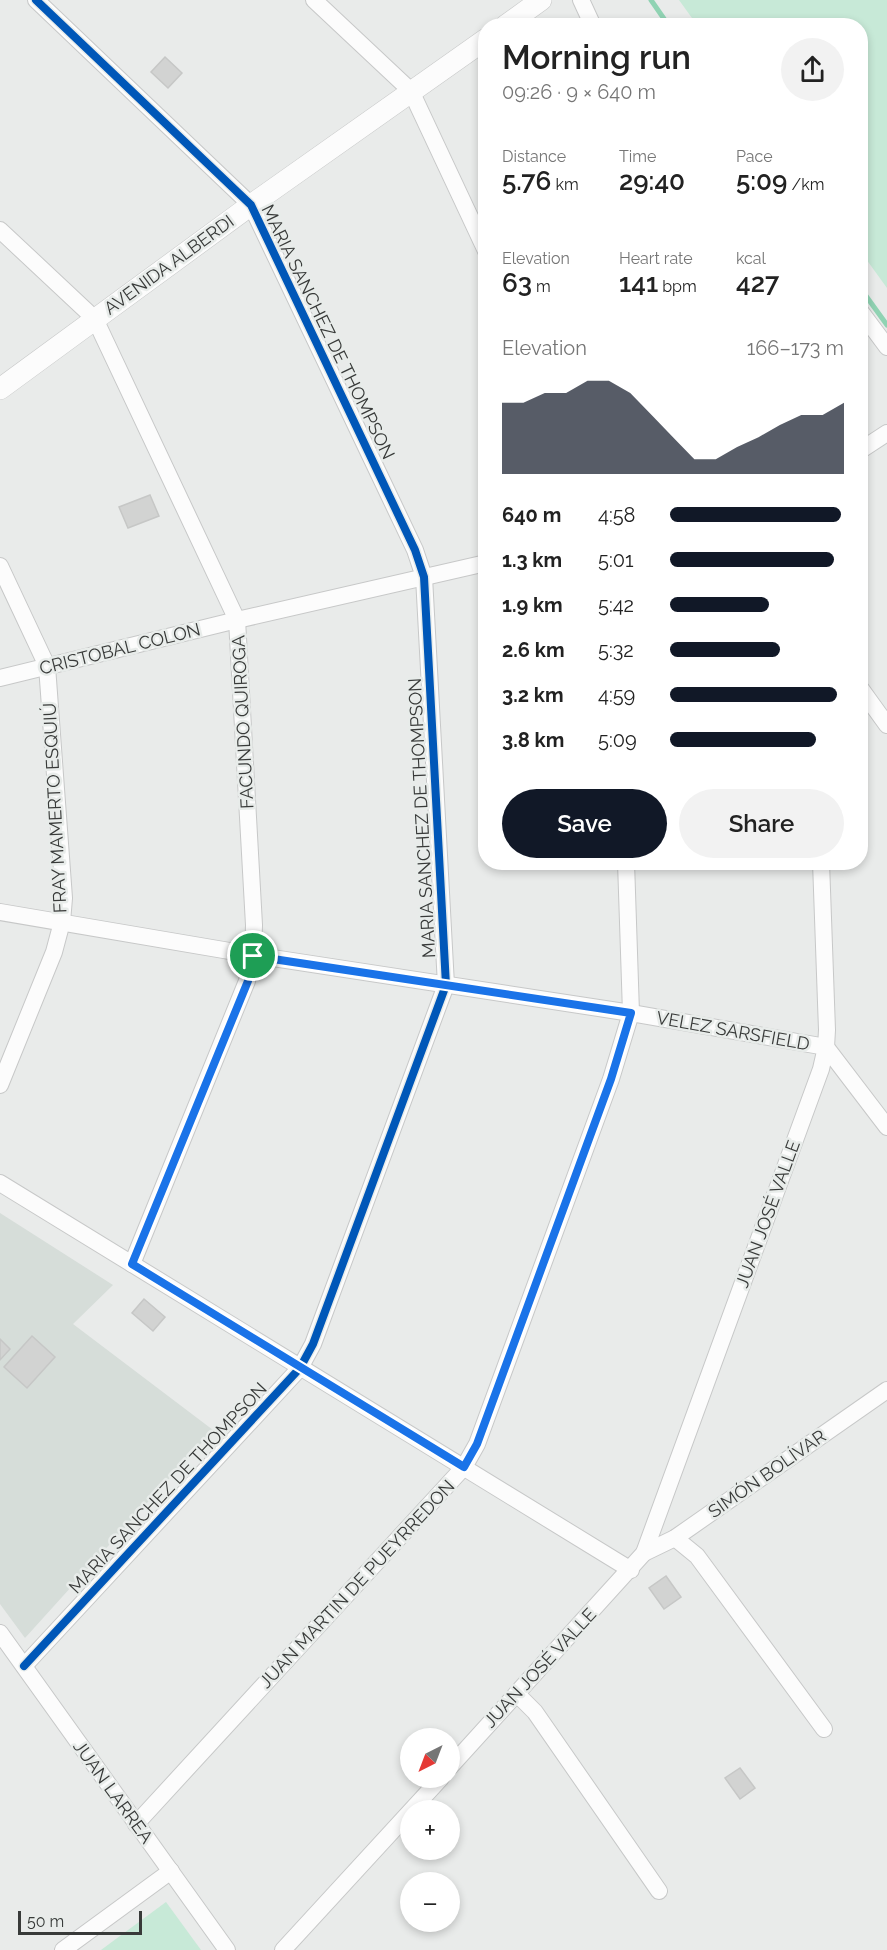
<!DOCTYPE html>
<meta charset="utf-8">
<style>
:root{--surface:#fff;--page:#f2f2f2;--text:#222;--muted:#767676;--accent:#111827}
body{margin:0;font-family:Raleway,sans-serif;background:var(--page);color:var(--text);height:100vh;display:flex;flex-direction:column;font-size:22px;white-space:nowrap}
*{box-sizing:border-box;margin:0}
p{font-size:20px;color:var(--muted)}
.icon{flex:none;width:33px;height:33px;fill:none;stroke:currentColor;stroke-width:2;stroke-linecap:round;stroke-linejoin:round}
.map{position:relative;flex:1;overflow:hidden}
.details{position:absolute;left:478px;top:18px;width:390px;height:852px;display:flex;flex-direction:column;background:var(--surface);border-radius:24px;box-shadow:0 3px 9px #0003}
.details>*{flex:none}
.needle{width:39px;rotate:222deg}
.buttons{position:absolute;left:400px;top:1728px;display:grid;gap:12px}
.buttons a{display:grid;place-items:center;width:60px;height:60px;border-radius:50%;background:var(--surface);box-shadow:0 3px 9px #0003;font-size:30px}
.scale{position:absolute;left:18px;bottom:15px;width:124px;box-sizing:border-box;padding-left:6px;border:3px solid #383a39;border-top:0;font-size:16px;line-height:21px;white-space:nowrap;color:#383a39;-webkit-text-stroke:4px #e8ecea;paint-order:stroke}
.pin{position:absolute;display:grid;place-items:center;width:51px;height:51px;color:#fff;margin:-26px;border:3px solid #fff;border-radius:50%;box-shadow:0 2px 6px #0007}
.round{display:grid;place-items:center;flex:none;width:63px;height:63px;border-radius:32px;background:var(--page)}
.head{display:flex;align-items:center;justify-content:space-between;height:102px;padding:0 24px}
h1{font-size:33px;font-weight:600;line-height:45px}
.figures{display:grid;grid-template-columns:repeat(3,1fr);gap:9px;height:102px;padding:6px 24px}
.figures div{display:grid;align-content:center}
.figures b{font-size:26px;font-weight:600}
.figures small{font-size:16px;font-weight:400}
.figures p{font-size:16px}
.chart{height:168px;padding:12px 24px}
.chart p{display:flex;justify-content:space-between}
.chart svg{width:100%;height:108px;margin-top:6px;fill:var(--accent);opacity:.7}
.primary-button{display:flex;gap:12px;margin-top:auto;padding:12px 24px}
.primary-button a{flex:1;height:69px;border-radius:36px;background:var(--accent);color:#fff;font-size:24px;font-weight:600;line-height:69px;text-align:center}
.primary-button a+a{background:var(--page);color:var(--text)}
ul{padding:0 24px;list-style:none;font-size:20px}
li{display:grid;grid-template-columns:96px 72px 1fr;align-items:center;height:45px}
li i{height:15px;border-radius:8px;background:var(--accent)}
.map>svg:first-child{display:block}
.built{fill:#d6ddd9}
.green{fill:#c7e9d7}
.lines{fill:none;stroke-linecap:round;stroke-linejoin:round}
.stream{stroke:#90d3b3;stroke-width:5}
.building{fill:#d2d3d2;stroke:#c6c7c6;stroke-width:1.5}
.minor-casing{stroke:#c7c8c8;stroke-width:18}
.major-casing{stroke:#c7c8c8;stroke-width:22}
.minor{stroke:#fcfcfc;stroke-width:16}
.major{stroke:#fcfcfc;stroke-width:21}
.cycleway-casing{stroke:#e8ecea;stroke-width:11}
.cycleway{stroke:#0057b8;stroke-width:8}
.route-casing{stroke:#fff;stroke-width:12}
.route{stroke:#1a73e8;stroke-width:8}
.labels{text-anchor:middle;stroke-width:5;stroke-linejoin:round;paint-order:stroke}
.street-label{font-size:18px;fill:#383a39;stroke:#e8ecea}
</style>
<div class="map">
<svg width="887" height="1950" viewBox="0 0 887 1950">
<rect width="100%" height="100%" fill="#e9ebea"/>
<!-- built -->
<polygon class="built" points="0,1213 113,1285 73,1324 213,1430 25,1638 0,1604"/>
<!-- green -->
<g class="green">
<polygon points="679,0 887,0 887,288 861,252 861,26 697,25"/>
<polygon points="166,1902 201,1950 101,1950"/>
</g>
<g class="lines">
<!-- stream -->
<g class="stream">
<polyline points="651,0 669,26"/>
<polyline points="861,289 887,325"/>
</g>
</g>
<!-- building -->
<g class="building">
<polygon points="165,57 182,73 168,88 151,72"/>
<polygon points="150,495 159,516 128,528 119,507"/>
<polygon points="144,1299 165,1317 153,1331 132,1313"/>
<polygon points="32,1336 55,1357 27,1388 4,1367"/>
<polygon points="0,1339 10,1349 0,1360"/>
<polygon points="666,1576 681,1597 664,1609 649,1588"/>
<polygon points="740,1768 755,1788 740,1799 725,1778"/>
</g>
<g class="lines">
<defs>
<g id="minor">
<polyline points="314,0 411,91 486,251"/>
<polyline points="581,0 593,26"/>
<polyline points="0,230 95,319 237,620 254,925 253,955 247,981 132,1264"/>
<polyline points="861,312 887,347"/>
<polyline points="861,450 887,433"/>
<polyline points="0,566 47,666 64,898 62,922 54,952 0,1085"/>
<polyline points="0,678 237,620 486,563"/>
<polyline points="861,689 887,725"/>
<polyline points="0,912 253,955 631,1013 826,1047 887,1127"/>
<polyline points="0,1183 631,1570"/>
<polyline points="675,1538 697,1556 824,1729"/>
<polyline points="644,1553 675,1538 887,1390"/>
<polyline points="0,1633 227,1950"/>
<polyline points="24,1666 300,1368 313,1344 446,985 424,577 415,550 251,205 36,0"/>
<polyline points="517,1694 535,1712 659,1891"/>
<polyline points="450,1767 644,1553 821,1069 826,1047 827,1030 821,862"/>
<polyline points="136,1824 464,1467 477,1444 611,1079 631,1013 626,862"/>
<polyline points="63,1950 171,1871"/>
<polyline points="283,1950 441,1778"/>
</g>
<g id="major">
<polyline points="505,26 541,0"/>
<polyline points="0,389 251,205 486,39"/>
</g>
</defs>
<!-- minor casing -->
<use href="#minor" class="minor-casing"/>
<!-- major casing -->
<use href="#major" class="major-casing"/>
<!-- minor -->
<use href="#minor" class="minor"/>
<!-- major -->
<use href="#major" class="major"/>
<defs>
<polyline id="cycleway" points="24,1666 300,1368 313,1344 446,985 424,577 415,550 251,205 36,0"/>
</defs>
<!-- cycleway casing -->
<use href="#cycleway" class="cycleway-casing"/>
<!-- cycleway -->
<use href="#cycleway" class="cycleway"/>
</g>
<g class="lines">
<defs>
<polygon id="route" points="253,956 631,1013 611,1079 477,1444 464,1467 132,1264 248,981"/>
</defs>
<!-- route casing -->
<use href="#route" class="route-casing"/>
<!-- route -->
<use href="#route" class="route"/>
</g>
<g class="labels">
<!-- street labels -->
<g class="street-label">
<text transform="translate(169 265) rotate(-36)" y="6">AVENIDA ALBERDI</text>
<text transform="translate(328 332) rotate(64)" y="6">MARIA SANCHEZ DE THOMPSON</text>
<text transform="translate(120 649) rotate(-14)" y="6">CRISTOBAL COLON</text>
<text transform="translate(243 722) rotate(-93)" y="6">FACUNDO QUIROGA</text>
<text transform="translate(55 808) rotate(-93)" y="6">FRAY MAMERTO ESQUIÚ</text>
<text transform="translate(422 818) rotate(-93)" y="6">MARIA SANCHEZ DE THOMPSON</text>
<text transform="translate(733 1031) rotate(10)" y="6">VELEZ SARSFIELD</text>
<text transform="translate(768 1214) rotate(-70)" y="6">JUAN JOSÉ VALLE</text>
<text transform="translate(767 1474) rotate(-35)" y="6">SIMÓN BOLÍVAR</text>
<text transform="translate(168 1488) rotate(-47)" y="6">MARIA SANCHEZ DE THOMPSON</text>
<text transform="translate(357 1584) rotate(-47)" y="6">JUAN MARTIN DE PUEYRREDON</text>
<text transform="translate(540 1668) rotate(-47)" y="6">JUAN JOSÉ VALLE</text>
<text transform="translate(113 1792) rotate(54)" y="6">JUAN LARREA</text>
</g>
</g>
</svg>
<div class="buttons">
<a><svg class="needle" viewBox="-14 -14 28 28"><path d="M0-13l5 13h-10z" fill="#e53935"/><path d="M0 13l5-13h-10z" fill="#767676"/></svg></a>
<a>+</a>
<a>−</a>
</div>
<div class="scale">50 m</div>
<div class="pin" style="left:253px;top:956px;background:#1e9e55"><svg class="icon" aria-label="arrive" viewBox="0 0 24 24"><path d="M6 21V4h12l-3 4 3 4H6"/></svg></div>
<section class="details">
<div class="head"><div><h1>Morning run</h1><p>09:26 · 9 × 640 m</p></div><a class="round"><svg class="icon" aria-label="share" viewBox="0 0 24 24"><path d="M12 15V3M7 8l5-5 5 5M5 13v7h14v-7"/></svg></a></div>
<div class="figures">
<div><p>Distance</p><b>5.76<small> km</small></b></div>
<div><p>Time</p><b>29:40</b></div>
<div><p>Pace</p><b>5:09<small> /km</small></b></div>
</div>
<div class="figures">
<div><p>Elevation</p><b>63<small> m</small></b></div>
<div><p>Heart rate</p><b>141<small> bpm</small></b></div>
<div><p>kcal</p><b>427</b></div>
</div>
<div class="chart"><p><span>Elevation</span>166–173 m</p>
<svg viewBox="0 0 160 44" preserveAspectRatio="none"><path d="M0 44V15L10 15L20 11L30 11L40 6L50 6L60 11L70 20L80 29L90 38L100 38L110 33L120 29L130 24L140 20L150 20L160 15V44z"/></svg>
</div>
<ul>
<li><b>640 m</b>4:58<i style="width:98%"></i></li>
<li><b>1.3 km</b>5:01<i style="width:94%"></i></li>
<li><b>1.9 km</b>5:42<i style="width:57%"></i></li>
<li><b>2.6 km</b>5:32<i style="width:63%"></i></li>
<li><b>3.2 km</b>4:59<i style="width:96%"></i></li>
<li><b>3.8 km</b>5:09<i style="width:84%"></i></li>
</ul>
<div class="primary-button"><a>Save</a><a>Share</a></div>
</section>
</div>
